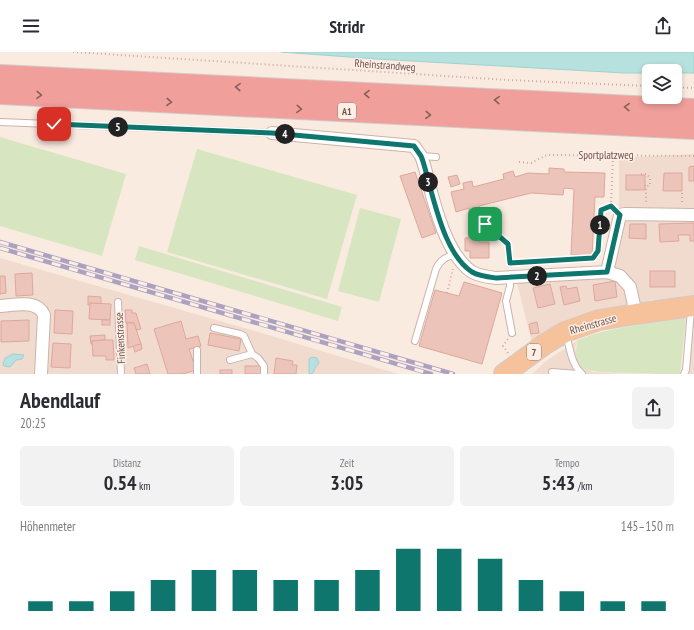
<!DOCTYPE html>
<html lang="de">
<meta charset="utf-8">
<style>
:root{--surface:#fff;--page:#f2f2f3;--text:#2b2b33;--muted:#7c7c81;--accent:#0f766e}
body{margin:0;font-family:"PT Sans Narrow",sans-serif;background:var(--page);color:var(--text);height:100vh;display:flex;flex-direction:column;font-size:15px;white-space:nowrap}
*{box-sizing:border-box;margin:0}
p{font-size:13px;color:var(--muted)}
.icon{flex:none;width:22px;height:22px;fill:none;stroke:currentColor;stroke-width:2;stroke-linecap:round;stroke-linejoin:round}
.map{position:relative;height:322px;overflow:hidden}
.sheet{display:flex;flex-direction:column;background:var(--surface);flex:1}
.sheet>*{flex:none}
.fabs{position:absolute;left:642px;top:12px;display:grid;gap:8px}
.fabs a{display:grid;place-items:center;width:40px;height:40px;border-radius:6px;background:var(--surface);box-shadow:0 2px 6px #0003;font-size:20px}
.pin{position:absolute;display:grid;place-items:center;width:34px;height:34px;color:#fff;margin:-17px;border-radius:8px;box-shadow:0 2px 6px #0006}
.km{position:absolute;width:20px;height:20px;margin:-10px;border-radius:50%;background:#222;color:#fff;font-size:11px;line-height:20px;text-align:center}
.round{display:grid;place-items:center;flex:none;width:42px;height:42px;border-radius:6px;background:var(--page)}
.headline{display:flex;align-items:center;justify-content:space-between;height:68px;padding:0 20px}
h1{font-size:22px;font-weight:700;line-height:30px}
.metrics{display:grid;grid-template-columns:repeat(3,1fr);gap:6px;height:68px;padding:4px 20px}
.metrics div{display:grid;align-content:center;border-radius:6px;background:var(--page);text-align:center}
.metrics b{font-size:20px;font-weight:700}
.metrics small{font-size:11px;font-weight:400}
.metrics p{font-size:11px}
.chart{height:112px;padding:8px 20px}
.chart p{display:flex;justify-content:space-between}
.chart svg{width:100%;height:72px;margin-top:4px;stroke:var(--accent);stroke-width:6}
header{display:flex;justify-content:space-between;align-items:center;height:52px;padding:0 20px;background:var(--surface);font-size:18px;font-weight:700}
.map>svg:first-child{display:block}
.residential{fill:#f1dbcf}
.green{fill:#d7e6c0}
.water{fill:#b7e1df;stroke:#9ed2d0}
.building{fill:#edc4ba;stroke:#dea79b}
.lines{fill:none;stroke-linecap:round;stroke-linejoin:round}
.service-casing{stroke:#cbb3ab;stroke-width:8}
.minor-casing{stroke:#cbb3ab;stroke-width:14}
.primary-casing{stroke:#d4cac9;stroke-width:22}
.motorway-casing{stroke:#d4cac9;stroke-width:24}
.path{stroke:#d1a79e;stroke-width:2;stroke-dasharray:1 3;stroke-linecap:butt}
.service{stroke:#fff;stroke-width:6}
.minor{stroke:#fff;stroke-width:12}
.primary{stroke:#f5c29c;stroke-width:20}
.motorway{stroke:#f09f9b;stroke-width:22}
.rail-casing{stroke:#aca1c1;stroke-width:4.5}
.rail{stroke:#fdefe5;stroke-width:3;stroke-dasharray:9;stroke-linecap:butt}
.oneway{stroke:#885f5a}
.route-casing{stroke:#fff;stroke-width:8}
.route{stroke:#0f766e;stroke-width:5}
.labels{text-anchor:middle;stroke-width:3;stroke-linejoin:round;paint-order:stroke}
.shield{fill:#fdefe5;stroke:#997f78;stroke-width:1}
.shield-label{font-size:10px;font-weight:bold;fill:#6e4f4a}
.street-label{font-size:11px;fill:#6e4f4a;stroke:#fdefe5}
</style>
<header><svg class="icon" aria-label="menu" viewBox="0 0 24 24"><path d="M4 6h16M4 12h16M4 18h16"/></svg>Stridr<svg class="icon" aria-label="share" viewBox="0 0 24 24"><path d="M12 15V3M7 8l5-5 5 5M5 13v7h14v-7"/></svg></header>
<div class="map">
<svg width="694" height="322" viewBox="0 0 694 322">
<rect width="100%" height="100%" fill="#faebe0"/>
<!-- residential -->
<g class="residential">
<polygon points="694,102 694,322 681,322 686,317 691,254 677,248 651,248 627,255 532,291 517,231 605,225 619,160 619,106"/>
<polygon points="0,206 255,279 398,322 0,322"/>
<polygon points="578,288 575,296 578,309 583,317 593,320 623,322 532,322 546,309"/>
</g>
<!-- green -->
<g class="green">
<polygon points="0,85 126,122 102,204 0,174"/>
<polygon points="197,97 357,143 327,247 167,200"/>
<polygon points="360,156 401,167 379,250 338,239"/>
<polygon points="139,194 342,255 338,269 135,208"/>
<path d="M686 266 680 322C664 322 593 322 583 317 575 311 575 297 578 288 612 274 650 272 686 266Z"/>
</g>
<!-- water -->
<g class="water">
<polygon points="281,0 694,0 694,21 675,21 675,19 649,19 649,21 624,21 376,7"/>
<polygon points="13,302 24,303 22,307 16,308 10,315 4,314 3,312 5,306"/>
<polygon points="312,305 317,306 319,311 315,316 313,321 310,322 309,321 309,307"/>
</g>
<!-- building -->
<g class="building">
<polygon points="694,114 694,129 689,129 689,115"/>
<polygon points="549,116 564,117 564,120 605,121 604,145 595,145 592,204 571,203 574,137 564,136 563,143 531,141 479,154 479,190 489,190 489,206 470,206 470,199 465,199 465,186 469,186 469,156 456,160 451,140 464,137 463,131 472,129 473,135 504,127 503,122 513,119 515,125 528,121 549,122"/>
<polygon points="415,120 436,181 422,186 400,124"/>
<polygon points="664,121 682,121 682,139 663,139"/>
<polygon points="457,123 460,132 451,135 448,125"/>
<rect x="626" y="123" width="19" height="15"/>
<polygon points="694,171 694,189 690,189 690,183 678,183 679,189 660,190 659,172"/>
<polygon points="630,172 646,172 646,187 629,186"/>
<rect x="650" y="219" width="25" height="16"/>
<polygon points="32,221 33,243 16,244 15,222"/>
<polygon points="0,224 5,224 6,241 0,242"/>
<polygon points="615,229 617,245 595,249 593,233"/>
<polygon points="464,230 502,241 482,312 419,294 435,238 459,244"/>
<polygon points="550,232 555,252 538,256 533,236"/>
<polygon points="566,234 567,237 577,235 580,249 564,253 560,235"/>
<polygon points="88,244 101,245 101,252 90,251 90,253 88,253"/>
<polygon points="90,251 111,252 110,268 89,267"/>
<polygon points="55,258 73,259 72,282 54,281"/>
<polygon points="125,258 132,258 132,261 136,261 141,277 136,278 134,271 126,271"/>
<polygon points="29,268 29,289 1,290 1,269"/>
<rect x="102" y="268" width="8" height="5"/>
<polygon points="181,269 186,287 198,284 201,294 189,297 196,318 182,322 168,322 154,277"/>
<polygon points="537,270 539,281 531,282 529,272"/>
<polygon points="127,271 134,271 141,292 128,296"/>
<polygon points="210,281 241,287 239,299 208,293"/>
<polygon points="105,283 105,288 92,289 92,292 91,292 90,284"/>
<polygon points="105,288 113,288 114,308 106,308 106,304 93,304 92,289"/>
<polygon points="53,291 71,292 70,316 51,315"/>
<polygon points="141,292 142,297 135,300 133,294"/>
<polygon points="276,306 293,309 292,313 297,313 296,322 274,322"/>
<polygon points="147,312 150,322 136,322 134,316"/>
<rect x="245" y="314" width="16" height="8"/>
<rect x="220" y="318" width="12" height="4"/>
</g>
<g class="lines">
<defs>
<g id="service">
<polyline points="0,70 272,81"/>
<polyline points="421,104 436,105"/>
<polyline points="510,225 510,234 506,249 512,281"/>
<polyline points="118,250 121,322"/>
<polyline points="214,276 240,282 244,284 252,302 258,306 264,314 264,322"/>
<path d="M566 282C570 296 571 312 582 322"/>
<path d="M415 289 436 217C440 208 446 205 455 202"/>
<polyline points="230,308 252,302"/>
<polyline points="552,320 578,322"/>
<polyline points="197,322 197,298"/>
<polyline points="684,322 686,318 691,258"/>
</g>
<g id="minor">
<path d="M272 81 414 94C416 97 419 101 421 104 424 111 426 120 428 128 435 156 447 203 472 220 479 224 488 225 496 226L607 220 620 224 630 235 636 262"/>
<polyline points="607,220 620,163 625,162 694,163"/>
<path d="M0 254C15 253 37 247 44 263L41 322"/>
</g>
<polyline id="primary" points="504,322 545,292 565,280 599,268 636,262 694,254"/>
<g id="motorway">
<polyline points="0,24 694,58"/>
<polyline points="0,41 694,76"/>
</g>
</defs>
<!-- service casing -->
<use href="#service" class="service-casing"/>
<!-- minor casing -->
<use href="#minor" class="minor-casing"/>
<!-- primary casing -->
<use href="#primary" class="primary-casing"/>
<!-- motorway casing -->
<use href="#motorway" class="motorway-casing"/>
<!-- path -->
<g class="path">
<polyline points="73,0 508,28 649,34"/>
<polyline points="675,35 694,36"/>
<polyline points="519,110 531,111 547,103 694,104"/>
<polyline points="641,122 647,122 650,126 650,133 646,135"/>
<polyline points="645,133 646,135 646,151"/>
<polyline points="682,141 682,151"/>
<polyline points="611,154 613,103"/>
<polyline points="485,172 509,192 510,211 593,206 597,199 601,158 611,154"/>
<polyline points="447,241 453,217"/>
<polyline points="508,301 503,294 508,287"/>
</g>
<!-- service -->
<use href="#service" class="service"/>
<!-- minor -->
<use href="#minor" class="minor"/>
<!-- primary -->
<use href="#primary" class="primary"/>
<!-- motorway -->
<use href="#motorway" class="motorway"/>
<defs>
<g id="rail">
<polyline points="0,190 453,322"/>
<polyline points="0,196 431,322"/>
</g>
</defs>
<!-- rail casing -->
<use href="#rail" class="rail-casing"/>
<!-- rail -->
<use href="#rail" class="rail"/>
</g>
<!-- one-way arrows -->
<defs><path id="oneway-chevron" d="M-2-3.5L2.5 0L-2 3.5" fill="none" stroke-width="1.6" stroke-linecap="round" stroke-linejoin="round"/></defs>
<g class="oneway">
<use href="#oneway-chevron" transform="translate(238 35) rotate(-177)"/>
<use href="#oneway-chevron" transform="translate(367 42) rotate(-177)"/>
<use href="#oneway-chevron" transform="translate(39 43) rotate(3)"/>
<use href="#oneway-chevron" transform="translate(497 48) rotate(-177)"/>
<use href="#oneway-chevron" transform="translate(169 50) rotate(3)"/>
<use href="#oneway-chevron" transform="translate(627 55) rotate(-177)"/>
<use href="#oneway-chevron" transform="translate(299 57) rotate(3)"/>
<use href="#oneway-chevron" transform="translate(428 63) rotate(3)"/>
</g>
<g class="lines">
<defs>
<path id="route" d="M54 72 272 81 414 94C416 97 419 101 421 104 424 111 426 120 428 128 436 156 446 203 472 220 479 224 488 225 496 226L607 220 620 163 611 154 601 158 598 199 593 206 510 211 508 192 485 172"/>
</defs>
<!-- route casing -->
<use href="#route" class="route-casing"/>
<!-- route -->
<use href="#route" class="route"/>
</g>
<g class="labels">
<!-- shield labels -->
<g class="shield">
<rect x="338" y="51" width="18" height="16" rx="3"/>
<rect x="527" y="292" width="14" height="16" rx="3"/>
</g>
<g class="shield-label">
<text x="347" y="63">A1</text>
<text x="534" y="304">7</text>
</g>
<!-- street labels -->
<g class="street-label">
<text transform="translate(385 13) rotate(4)" y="4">Rheinstrandweg</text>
<text x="606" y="107">Sportplatzweg</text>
<text transform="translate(593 272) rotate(-16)" y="4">Rheinstrasse</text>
<text transform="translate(120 286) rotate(-93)" y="4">Finkenstrasse</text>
</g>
</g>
</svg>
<div class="fabs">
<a><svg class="icon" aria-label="layers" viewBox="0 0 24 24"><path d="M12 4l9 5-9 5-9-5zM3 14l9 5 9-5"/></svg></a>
</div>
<div class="pin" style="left:485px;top:172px;background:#1e9e55"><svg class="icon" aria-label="arrive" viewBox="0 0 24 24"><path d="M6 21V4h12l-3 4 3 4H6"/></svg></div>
<div class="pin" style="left:54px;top:72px;background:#d93025"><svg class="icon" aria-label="check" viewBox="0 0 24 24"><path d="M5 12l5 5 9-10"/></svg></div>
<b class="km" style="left:600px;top:173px">1</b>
<b class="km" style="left:537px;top:224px">2</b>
<b class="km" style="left:428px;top:130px">3</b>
<b class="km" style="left:285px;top:82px">4</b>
<b class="km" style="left:118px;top:75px">5</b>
</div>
<section class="sheet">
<div class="headline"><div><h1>Abendlauf</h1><p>20:25</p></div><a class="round"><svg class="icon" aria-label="share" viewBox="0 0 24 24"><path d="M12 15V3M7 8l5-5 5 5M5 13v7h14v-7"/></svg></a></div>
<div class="metrics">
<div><p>Distanz</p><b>0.54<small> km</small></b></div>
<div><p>Zeit</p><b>3:05</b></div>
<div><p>Tempo</p><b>5:43<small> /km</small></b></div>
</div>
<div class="chart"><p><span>Höhenmeter</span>145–150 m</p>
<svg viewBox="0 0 160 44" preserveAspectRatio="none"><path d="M5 44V38M15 44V38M25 44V32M35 44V25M45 44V19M55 44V19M65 44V25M75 44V25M85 44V19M95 44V6M105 44V6M115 44V12M125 44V25M135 44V32M145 44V38M155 44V38"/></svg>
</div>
</section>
